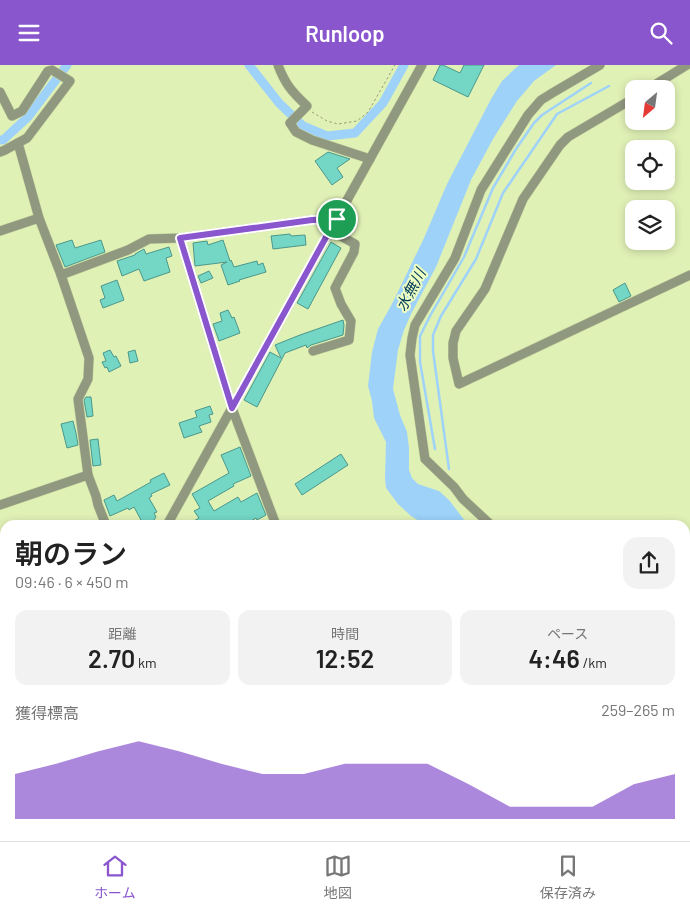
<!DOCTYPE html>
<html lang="ja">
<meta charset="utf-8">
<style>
:root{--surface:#fff;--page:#f2f2f2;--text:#222;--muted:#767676;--line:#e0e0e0;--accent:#8a56ce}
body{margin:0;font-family:Barlow,"Noto Sans JP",sans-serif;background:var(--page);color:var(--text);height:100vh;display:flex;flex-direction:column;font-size:19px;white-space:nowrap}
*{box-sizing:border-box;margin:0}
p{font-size:16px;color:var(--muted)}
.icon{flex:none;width:28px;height:28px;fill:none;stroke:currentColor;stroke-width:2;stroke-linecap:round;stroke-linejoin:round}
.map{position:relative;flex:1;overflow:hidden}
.drawer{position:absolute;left:0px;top:455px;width:690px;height:321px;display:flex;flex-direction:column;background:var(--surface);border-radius:15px 15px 0 0;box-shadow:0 2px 8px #0003}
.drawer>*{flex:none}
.needle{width:32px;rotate:209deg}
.tools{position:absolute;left:625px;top:15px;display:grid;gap:10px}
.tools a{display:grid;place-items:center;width:50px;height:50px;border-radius:10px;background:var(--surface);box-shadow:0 2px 8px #0003;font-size:25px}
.pin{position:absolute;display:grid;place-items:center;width:42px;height:42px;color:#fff;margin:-21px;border:2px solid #fff;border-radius:50%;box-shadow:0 1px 5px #0007}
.round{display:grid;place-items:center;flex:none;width:52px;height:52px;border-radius:15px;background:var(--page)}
.headline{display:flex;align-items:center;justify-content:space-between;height:85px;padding:0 15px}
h1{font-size:28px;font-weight:600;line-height:38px}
.metrics{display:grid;grid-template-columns:repeat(3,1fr);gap:8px;height:85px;padding:5px 15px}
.metrics div{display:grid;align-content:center;border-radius:12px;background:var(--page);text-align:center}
.metrics b{font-size:25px;font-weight:600}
.metrics small{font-size:14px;font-weight:400}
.metrics p{font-size:14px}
.chart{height:140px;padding:10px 15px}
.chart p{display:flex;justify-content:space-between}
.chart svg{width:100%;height:90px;margin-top:5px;fill:var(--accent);opacity:.7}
header{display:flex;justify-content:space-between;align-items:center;height:65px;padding:0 15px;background:var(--accent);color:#fff;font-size:22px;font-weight:600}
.dock{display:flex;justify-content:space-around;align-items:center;height:70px;border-top:1px solid var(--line);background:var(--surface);font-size:14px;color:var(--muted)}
.dock a{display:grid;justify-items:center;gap:2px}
.dock .active{color:var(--accent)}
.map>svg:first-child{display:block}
.water{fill:#9ed2f9}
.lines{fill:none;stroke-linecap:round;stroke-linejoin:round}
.stream{stroke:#9ed2f9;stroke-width:2.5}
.canal{stroke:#9ed2f9;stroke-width:9}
.building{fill:#74d6c5;stroke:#4b988b}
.minor-casing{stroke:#bfce99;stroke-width:10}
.path{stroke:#939f73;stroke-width:1;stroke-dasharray:2.5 2.5;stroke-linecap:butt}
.minor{stroke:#919880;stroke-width:9}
.route-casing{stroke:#fff;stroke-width:10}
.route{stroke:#8a56ce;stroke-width:6}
.labels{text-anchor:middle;stroke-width:4;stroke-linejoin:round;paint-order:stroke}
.water-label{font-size:15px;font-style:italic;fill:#003958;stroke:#edffc2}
</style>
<header><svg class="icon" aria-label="menu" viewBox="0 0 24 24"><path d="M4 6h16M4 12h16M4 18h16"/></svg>Runloop<svg class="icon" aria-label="search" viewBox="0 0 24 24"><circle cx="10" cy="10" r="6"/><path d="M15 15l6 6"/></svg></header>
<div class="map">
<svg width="690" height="776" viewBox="0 0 690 776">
<rect width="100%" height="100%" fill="#e0f1b6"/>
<!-- water -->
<g class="water">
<polygon points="519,0 556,0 534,16 517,36 493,74 471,115 436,202 411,249 404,265 398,285 393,324 400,350 407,367 409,383 409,405 412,413 418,419 439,426 449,435 468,460 425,460 411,451 398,439 386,423 385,413 386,377 374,353 372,336 368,321 372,287 378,264 392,239 424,173 447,119 491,34 502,16"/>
<polygon points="480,771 515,771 513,776 478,776"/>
</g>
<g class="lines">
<!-- stream -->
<g class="stream">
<polyline points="435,384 420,297 420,271 430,251 464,192 493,123 516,84 534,58 542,50 591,18"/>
<polyline points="449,404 433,286 433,270 441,251 476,194 503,128 557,49 609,21"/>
</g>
<!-- canal -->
<g class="canal">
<polyline points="249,0 279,38 303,61 327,71 355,68 383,38 404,0"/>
<polyline points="0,75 3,75 28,52 67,0"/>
</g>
</g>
<!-- building -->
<g class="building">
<polygon points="440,0 443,0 460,8 464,0 484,0 468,32 433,15"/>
<polygon points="328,87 350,94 337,103 343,112 332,120 315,96"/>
<polygon points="290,169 291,171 305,170 306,180 273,184 271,171"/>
<polygon points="72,175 75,183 101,175 105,187 65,202 56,180"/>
<polygon points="223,175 230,196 231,195 234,202 257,196 258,200 263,198 266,207 239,215 240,216 228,220 221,200 227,197 195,201 193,178 207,176 208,180"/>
<polygon points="331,177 341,183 308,244 297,238"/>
<polygon points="169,182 172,191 166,193 170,207 144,216 139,204 122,211 117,196 135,190 135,189 144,184 146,189"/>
<polygon points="209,206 213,213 201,218 198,211"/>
<polygon points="117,215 124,235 103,243 100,235 105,233 101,221"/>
<polygon points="625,218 631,231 619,237 613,225"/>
<polygon points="228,245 232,253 234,252 240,268 219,276 213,259 222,256 220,248"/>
<polygon points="343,255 344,260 343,270 311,280 307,283 306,280 285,288 257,342 244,335 270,287 281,293 275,280 300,270"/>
<polygon points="110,285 114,292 116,291 121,301 109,307 107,302 105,303 102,297 106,296 103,288"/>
<polygon points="135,285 138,296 130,298 128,287"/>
<polygon points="86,332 91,332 93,351 87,352 84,335"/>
<polygon points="210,341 213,349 209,350 211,357 199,361 202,367 184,373 179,358 197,352 195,346"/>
<polygon points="73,356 76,368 78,380 67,383 61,359"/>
<polygon points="98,374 101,400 93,401 90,375"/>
<polygon points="240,382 251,411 233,419 234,421 208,436 214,446 238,432 241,437 257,428 266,450 257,455 256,453 244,460 187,460 199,453 194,446 200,443 192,429 229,408 221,390"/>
<polygon points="341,389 348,400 302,430 295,419"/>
<polygon points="164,408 170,420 151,429 152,431 149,433 157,447 154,448 156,452 151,459 149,460 130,460 141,455 134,442 129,445 128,443 110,451 104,435 114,430 117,436 151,417 150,415"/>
</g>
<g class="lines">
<defs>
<g id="minor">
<path d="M278 0C285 19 292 27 307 41L290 58 296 67 312 75 370 94"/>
<polyline points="648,24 687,0"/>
<polyline points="0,27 12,51 22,46 48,6 52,5 70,16 27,73 5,85 0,87"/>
<polyline points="634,33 568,72 560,80 523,134 485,224 456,266 453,278 453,293 459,319 690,210"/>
<polyline points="18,78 39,153 61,210 89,293 88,314 78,334 88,410 96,431 98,440 106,460"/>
<polyline points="0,166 39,153"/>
<polyline points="180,173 232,343 276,460"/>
<polyline points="61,210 128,185 149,174 180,173 312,155 337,154"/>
<polyline points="313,286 349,275 351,256 341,239 335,223 354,187 355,179 330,165"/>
<polyline points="0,440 88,410"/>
<polyline points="167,460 422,0"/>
<polyline points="491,460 463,434 454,422 425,394 410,290 412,273 415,260 455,193 481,125 528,50 541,35 554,27 600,0"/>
<polyline points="685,495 690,492"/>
<polyline points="0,630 5,629"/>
<polyline points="0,709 5,708"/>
<polyline points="0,756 5,747"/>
<polyline points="225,771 227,776"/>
<polyline points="643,771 650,776"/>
<polyline points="196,776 200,771"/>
<polyline points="524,776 526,771"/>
</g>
</defs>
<!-- minor casing -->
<use href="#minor" class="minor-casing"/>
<!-- path -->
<polyline class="path" points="312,47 327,56 338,59 357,56 368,47 395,0"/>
<!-- minor -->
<use href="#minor" class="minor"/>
</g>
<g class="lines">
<defs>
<polygon id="route" points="337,154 330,165 232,343 180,173 312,155"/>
</defs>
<!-- route casing -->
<use href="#route" class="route-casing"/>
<!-- route -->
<use href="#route" class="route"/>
</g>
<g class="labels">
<!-- water labels -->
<g class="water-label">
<text transform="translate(411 225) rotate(-62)" y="5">水無川</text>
</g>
</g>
</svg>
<div class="tools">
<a><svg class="needle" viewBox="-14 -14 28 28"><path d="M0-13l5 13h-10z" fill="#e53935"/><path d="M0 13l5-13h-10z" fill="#767676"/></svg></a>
<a><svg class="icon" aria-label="locate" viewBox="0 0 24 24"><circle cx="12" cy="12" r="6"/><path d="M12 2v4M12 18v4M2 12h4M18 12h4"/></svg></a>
<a><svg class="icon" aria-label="layers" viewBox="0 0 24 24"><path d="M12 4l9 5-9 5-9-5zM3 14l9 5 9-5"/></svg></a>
</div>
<div class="pin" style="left:337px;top:154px;background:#1e9e55"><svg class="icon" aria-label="arrive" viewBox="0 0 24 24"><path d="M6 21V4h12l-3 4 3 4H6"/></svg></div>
<section class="drawer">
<div class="headline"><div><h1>朝のラン</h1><p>09:46 · 6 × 450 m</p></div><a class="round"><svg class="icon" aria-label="share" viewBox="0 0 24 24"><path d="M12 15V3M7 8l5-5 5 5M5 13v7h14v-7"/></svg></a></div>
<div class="metrics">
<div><p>距離</p><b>2.70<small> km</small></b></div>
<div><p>時間</p><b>12:52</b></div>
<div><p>ペース</p><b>4:46<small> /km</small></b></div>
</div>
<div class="chart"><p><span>獲得標高</span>259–265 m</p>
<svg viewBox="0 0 160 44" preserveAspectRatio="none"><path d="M0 44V22L10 17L20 11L30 6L40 11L50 17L60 22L70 22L80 17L90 17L100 17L110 27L120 38L130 38L140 38L150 27L160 22V44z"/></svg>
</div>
</section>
</div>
<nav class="dock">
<a class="active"><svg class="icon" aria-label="home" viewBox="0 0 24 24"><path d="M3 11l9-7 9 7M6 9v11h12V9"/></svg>ホーム</a>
<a><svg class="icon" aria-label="map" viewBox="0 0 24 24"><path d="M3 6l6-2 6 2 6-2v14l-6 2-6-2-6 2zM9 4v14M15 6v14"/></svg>地図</a>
<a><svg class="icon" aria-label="saved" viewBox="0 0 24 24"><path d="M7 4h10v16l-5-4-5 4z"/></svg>保存済み</a>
</nav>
